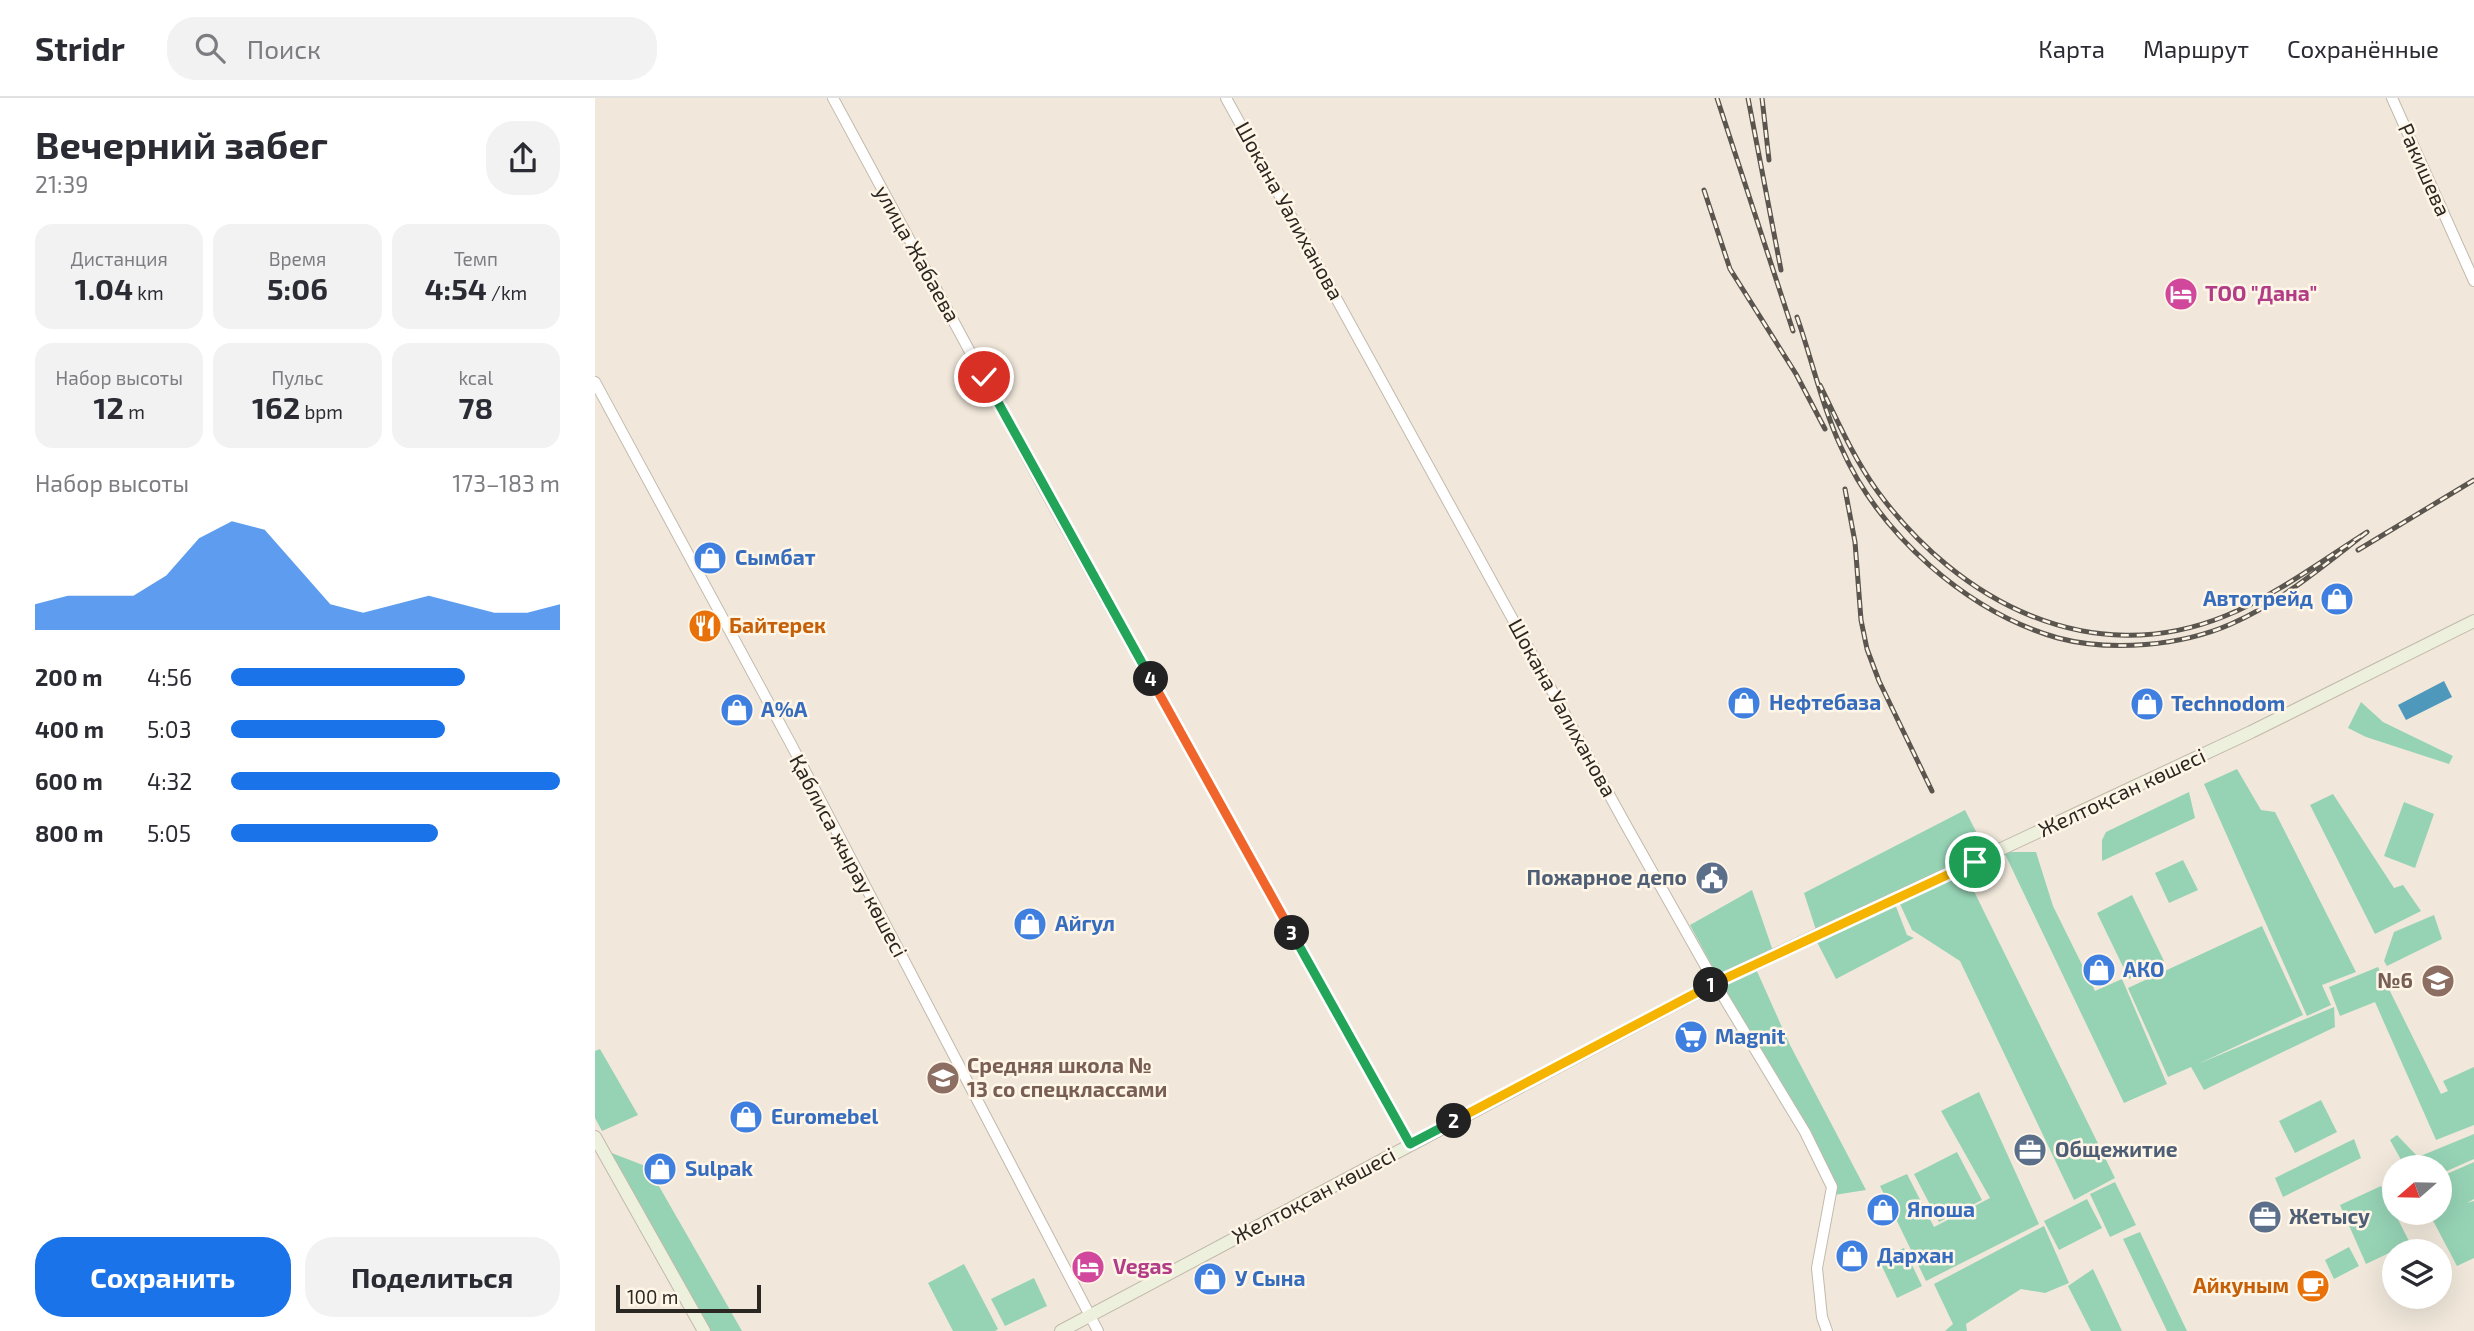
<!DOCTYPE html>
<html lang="ru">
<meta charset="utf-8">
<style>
:root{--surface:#fff;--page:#f2f2f3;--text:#2b2b33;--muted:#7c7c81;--line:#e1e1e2;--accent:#1a73e8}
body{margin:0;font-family:"Exo 2",sans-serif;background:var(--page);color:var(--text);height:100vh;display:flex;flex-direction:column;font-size:26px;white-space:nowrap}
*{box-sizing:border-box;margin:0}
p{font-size:23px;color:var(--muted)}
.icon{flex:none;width:38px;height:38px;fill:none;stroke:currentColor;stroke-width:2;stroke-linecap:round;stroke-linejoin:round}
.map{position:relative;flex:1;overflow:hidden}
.sheet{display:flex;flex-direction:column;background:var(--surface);width:595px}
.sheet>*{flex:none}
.needle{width:46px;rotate:250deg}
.controls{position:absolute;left:1787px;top:1057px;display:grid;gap:14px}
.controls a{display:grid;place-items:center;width:70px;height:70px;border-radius:50%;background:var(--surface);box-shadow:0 7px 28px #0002;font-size:35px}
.scale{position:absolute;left:21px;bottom:18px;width:145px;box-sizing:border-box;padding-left:7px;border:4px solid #2b2823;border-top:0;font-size:19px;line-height:24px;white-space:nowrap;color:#2b2823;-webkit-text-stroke:5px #fff6e8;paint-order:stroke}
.pin{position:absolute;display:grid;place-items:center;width:60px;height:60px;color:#fff;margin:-30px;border:4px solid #fff;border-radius:50%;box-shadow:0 2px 7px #0007}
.km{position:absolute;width:35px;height:35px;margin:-18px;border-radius:50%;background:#222;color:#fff;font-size:19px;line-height:35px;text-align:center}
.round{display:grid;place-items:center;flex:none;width:74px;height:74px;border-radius:28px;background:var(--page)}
.head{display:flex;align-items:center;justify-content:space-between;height:119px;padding:0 35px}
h1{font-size:38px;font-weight:700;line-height:52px}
.metrics{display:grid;grid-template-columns:repeat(3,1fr);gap:10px;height:119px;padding:7px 35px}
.metrics div{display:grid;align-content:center;border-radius:18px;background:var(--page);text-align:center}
.metrics b{font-size:30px;font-weight:700}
.metrics small{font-size:19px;font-weight:400}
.metrics p{font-size:19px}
.chart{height:196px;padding:14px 35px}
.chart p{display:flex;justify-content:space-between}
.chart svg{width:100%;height:126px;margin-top:7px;fill:var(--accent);opacity:.7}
.cta{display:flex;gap:14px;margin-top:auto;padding:14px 35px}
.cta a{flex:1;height:80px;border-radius:28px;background:var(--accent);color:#fff;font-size:28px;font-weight:700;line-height:80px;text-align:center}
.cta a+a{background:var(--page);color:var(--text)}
ul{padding:0 35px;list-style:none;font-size:23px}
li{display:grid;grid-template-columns:112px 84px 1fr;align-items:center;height:52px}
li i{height:18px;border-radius:9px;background:var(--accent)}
header{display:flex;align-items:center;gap:42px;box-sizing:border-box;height:98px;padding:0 35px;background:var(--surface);border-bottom:2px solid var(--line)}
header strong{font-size:33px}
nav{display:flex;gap:38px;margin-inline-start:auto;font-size:24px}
.search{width:490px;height:63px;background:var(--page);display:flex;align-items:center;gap:18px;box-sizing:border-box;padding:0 24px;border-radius:28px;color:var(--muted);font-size:26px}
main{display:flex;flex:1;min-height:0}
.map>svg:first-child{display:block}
.green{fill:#96d3b5}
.water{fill:#4e99bb}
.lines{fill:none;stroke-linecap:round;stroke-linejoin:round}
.tertiary-casing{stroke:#c1b9ac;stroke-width:12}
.secondary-casing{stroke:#c1b9ac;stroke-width:14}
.tertiary{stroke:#fff;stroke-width:10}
.secondary{stroke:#edf0dc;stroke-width:12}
.rail-casing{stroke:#5a554e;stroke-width:5}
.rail{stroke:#fff6e8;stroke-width:2.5;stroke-dasharray:8;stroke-linecap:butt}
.split-1-casing{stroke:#fff;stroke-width:14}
.split-2-casing{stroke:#fff;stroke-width:14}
.split-3-casing{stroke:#fff;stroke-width:14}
.split-4-casing{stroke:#fff;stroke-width:14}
.split-5-casing{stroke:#fff;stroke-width:14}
.split-1{stroke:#f5b400;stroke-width:9}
.split-2{stroke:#f5b400;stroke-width:9}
.split-3{stroke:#22a559;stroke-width:9}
.split-4{stroke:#f0652b;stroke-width:9}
.split-5{stroke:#22a559;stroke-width:9}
.labels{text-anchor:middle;stroke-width:5;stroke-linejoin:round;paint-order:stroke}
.street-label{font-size:21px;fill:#2b2823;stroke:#fff6e8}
.hotel-label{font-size:21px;font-weight:bold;fill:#b23c85;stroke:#fff6e8;text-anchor:start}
.shop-label{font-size:21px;font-weight:bold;fill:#366cbe;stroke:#fff6e8;text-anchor:start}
.food-label{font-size:21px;font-weight:bold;fill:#c56008;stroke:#fff6e8;text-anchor:start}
.service-label{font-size:21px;font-weight:bold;fill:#4e5e75;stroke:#fff6e8;text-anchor:start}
.education-label{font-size:21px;font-weight:bold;fill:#785e54;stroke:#fff6e8;text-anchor:end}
</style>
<header>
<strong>Stridr</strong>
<div class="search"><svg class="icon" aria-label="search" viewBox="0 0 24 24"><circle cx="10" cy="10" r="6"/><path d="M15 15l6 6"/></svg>Поиск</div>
<nav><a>Карта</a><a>Маршрут</a><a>Сохранённые</a></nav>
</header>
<main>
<section class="sheet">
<div class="head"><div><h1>Вечерний забег</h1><p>21:39</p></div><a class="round"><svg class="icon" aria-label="share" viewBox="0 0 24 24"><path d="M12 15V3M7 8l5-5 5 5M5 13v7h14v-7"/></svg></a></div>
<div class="metrics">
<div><p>Дистанция</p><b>1.04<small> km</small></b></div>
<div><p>Время</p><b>5:06</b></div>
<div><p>Темп</p><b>4:54<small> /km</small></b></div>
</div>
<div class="metrics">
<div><p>Набор высоты</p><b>12<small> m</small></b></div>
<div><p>Пульс</p><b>162<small> bpm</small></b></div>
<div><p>kcal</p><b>78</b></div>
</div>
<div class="chart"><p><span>Набор высоты</span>173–183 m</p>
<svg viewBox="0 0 160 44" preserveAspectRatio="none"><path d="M0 44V35L10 32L20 32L30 32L40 25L50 12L60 6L70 9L80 22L90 35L100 38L110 35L120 32L130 35L140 38L150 38L160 35V44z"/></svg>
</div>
<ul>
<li><b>200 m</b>4:56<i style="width:71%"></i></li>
<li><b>400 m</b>5:03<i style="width:65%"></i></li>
<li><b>600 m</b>4:32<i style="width:100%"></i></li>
<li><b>800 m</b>5:05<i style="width:63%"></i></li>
</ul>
<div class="cta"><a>Сохранить</a><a>Поделиться</a></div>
</section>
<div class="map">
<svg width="1879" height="1233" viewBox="0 0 1879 1233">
<rect width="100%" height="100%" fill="#f1e8db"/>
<!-- green -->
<g class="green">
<polygon points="1766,604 1788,624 1858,658 1854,666 1771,639 1753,630"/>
<polygon points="1642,671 1666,712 1680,714 1761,874 1727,887 1736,907 1712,918 1609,686"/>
<polygon points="1594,694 1600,720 1507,763 1507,742 1511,734"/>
<polygon points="1738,696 1799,790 1808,787 1826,813 1780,836 1715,707"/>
<polygon points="1809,704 1839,716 1820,770 1789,758"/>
<polygon points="1370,712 1391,753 1222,835 1209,795"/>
<polygon points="1409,754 1441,754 1458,808 1500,893 1527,881 1572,986 1529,1005"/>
<polygon points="1588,762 1603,792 1574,805 1560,775"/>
<polygon points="1369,773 1520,1080 1479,1102 1365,863 1317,832 1304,804"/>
<polygon points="1157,792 1178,853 1123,879 1095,827"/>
<polygon points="1537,797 1569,863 1534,881 1502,815"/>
<polygon points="1300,806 1312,837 1319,840 1241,881 1222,844"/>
<polygon points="1839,817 1847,841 1792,868 1789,863 1799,834"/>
<polygon points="1667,828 1708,917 1603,966 1739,909 1740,929 1609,992 1596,969 1573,979 1533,890"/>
<polygon points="1783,869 1846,996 1853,993 1848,983 1879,969 1879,1027 1841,1042 1780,904 1745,918 1734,889"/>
<polygon points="1161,871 1195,947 1271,1092 1239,1097 1125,886"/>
<polygon points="5,951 43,1017 7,1033 0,1020 0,953"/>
<polygon points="1384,994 1444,1126 1331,1183 1285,1088 1312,1076 1339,1129 1395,1100 1346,1013"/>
<polygon points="1726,1002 1742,1034 1700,1055 1684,1023"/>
<polygon points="1879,1036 1879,1061 1845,1076 1844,1069 1810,1069 1795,1042 1802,1037 1823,1059"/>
<polygon points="1759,1041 1766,1060 1688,1099 1680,1080"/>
<polygon points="14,1054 53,1069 147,1233 116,1233"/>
<polygon points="1362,1054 1387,1102 1344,1124 1319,1076"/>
<polygon points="1879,1064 1879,1101 1872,1105 1879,1103 1879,1160 1862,1168 1834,1115 1844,1115 1845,1091 1854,1104 1845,1079"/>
<polygon points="1520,1084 1541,1127 1515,1139 1495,1096"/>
<polygon points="1786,1088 1815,1145 1771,1166 1745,1107"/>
<polygon points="1492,1101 1507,1130 1464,1152 1449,1123"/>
<polygon points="1449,1128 1474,1185 1450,1195 1426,1191 1371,1226 1372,1233 1350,1233 1358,1226 1339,1186"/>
<polygon points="1545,1134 1592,1233 1572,1233 1528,1141"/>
<polygon points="1754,1149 1764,1168 1739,1181 1730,1162"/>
<polygon points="1309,1150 1327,1188 1302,1200 1284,1162"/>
<polygon points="369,1166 403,1231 400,1233 358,1233 333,1185"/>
<polygon points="1498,1171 1527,1233 1496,1233 1473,1188"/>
<polygon points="439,1180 452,1208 410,1228 396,1201"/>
</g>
<!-- water -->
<polygon class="water" points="1849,583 1857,599 1811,622 1803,607"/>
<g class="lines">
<defs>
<g id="tertiary">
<polyline points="238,0 448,389 815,1046"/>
<polyline points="631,0 1032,729 1120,885 1210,1034 1237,1089 1222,1170 1227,1219 1232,1233"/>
<polyline points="1797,0 1879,183"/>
<polyline points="0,284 197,648 503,1233"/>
</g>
<g id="secondary">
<polyline points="0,1039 109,1233"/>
<polyline points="466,1233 1120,885 1656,634 1879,523"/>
</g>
</defs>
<!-- tertiary casing -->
<use href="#tertiary" class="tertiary-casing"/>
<!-- secondary casing -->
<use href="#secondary" class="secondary-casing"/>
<!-- tertiary -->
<use href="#tertiary" class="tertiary"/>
<!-- secondary -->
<use href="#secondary" class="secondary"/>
<defs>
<g id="rail">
<polyline points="1122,0 1198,233"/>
<polyline points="1153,0 1186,172"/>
<polyline points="1167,0 1174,62"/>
<polyline points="1109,92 1135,171 1201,276 1230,331"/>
<path d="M1202 219C1217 262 1227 308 1246 349 1284 436 1372 514 1463 540 1516 554 1586 548 1636 526 1686 504 1729 467 1772 434 1728 462 1678 499 1630 518 1495 573 1364 504 1283 394 1259 361 1243 324 1225 287"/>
<polyline points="1250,391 1260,444 1266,522 1272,551 1284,583 1337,693"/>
<polyline points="1763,452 1879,382"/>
</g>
</defs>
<!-- rail casing -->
<use href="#rail" class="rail-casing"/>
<!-- rail -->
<use href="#rail" class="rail"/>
</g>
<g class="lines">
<defs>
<polyline id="split-1" points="1116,887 1380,764"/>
<polyline id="split-2" points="859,1023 1116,887"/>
<polyline id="split-3" points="697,835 815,1046 859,1023"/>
<polyline id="split-4" points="556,581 697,835"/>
<polyline id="split-5" points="389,279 556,581"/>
</defs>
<!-- split-1 casing -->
<use href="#split-1" class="split-1-casing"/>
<!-- split-2 casing -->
<use href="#split-2" class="split-2-casing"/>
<!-- split-3 casing -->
<use href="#split-3" class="split-3-casing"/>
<!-- split-4 casing -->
<use href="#split-4" class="split-4-casing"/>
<!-- split-5 casing -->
<use href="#split-5" class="split-5-casing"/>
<!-- split-1 -->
<use href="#split-1" class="split-1"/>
<!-- split-2 -->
<use href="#split-2" class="split-2"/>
<!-- split-3 -->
<use href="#split-3" class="split-3"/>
<!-- split-4 -->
<use href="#split-4" class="split-4"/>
<!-- split-5 -->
<use href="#split-5" class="split-5"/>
</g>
<!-- icons -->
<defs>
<symbol id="hotel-disc" viewBox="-11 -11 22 22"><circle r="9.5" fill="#d1479c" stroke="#fff6e8"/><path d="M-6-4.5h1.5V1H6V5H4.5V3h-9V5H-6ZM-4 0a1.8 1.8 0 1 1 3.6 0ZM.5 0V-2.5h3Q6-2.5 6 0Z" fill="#fff"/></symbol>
<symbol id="shop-disc" viewBox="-11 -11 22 22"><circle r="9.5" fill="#3f7fe0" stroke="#fff6e8"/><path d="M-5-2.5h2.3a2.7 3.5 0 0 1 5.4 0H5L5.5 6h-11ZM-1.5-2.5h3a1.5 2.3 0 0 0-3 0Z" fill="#fff"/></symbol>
<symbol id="restaurant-disc" viewBox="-11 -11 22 22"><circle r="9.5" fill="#e8710a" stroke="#fff6e8"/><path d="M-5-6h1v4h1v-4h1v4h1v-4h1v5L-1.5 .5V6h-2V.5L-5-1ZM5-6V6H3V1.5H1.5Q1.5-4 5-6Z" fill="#fff"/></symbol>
<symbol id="civic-disc" viewBox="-11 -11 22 22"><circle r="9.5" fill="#5c6f8a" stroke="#fff6e8"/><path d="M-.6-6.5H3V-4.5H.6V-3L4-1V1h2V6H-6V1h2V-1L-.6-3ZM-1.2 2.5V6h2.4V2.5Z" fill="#fff"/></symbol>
<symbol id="school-disc" viewBox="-11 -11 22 22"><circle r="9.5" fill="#8d6e63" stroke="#fff6e8"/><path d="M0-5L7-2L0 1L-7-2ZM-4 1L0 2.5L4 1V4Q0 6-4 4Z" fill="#fff"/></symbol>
<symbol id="supermarket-disc" viewBox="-11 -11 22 22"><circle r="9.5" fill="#3f7fe0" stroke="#fff6e8"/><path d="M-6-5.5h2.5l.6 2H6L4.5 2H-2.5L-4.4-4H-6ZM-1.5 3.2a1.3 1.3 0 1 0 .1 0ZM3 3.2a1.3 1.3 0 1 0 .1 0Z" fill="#fff"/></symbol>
<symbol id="office-disc" viewBox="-11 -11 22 22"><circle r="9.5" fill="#5c6f8a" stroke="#fff6e8"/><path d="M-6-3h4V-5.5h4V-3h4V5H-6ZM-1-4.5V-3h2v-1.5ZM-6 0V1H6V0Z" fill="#fff"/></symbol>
<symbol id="cafe-disc" viewBox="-11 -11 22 22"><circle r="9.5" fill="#e8710a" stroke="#fff6e8"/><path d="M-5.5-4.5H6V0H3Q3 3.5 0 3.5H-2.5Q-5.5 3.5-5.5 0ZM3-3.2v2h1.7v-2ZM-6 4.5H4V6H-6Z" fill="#fff"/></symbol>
</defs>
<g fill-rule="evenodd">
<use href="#hotel-disc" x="1567" y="177" width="38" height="38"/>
<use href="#shop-disc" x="96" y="441" width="38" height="38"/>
<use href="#shop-disc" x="1723" y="482" width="38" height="38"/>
<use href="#restaurant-disc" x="91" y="509" width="38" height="38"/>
<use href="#shop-disc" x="1130" y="586" width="38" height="38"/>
<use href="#shop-disc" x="1533" y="587" width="38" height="38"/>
<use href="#shop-disc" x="123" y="593" width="38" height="38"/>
<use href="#civic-disc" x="1098" y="761" width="38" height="38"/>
<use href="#shop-disc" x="416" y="807" width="38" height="38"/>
<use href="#shop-disc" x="1485" y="853" width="38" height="38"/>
<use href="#school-disc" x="1824" y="864" width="38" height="38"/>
<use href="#supermarket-disc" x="1077" y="920" width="38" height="38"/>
<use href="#school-disc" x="329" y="961" width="38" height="38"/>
<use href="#shop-disc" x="132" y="1000" width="38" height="38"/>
<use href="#office-disc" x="1416" y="1033" width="38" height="38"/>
<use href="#shop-disc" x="46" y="1052" width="38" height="38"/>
<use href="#shop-disc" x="1269" y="1093" width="38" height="38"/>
<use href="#office-disc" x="1651" y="1100" width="38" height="38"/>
<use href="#shop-disc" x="1238" y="1139" width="38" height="38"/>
<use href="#hotel-disc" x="474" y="1150" width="38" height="38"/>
<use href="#shop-disc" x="596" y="1162" width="38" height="38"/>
<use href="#cafe-disc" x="1699" y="1169" width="38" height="38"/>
</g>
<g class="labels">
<!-- street labels -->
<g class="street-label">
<text transform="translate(1829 72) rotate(66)" y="7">Ракишева</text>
<text transform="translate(694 113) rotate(61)" y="7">Шокана Уалиханова</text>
<text transform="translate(322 156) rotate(61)" y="7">улица Жабаева</text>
<text transform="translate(967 610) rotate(61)" y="7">Шокана Уалиханова</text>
<text transform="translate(1527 695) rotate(-25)" y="7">Желтоқсан көшесі</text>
<text transform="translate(253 758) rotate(62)" y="7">Қаблиса жырау көшесі</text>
<text transform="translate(719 1098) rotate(-28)" y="7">Желтоқсан көшесі</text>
</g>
<!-- hotel labels -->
<g class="hotel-label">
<text x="1610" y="203">ТОО "Дана"</text>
<text x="518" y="1176">Vegas</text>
</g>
<!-- shop labels -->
<g class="shop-label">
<text x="140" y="467">Сымбат</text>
<text x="1718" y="508" text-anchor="end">Автотрейд</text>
<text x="1174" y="612">Нефтебаза</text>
<text x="1576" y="613">Technodom</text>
<text x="166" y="619">A%A</text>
<text x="460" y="833">Айгул</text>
<text x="1528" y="879">АКО</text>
<text x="1120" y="946">Magnit</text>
<text x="176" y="1026">Euromebel</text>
<text x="90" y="1078">Sulpak</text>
<text x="1312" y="1119">Япоша</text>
<text x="1282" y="1165">Дархан</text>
<text x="640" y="1188">У Сына</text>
</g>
<!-- food labels -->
<g class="food-label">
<text x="134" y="535">Байтерек</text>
<text x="1694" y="1195" text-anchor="end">Айкуным</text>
</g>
<!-- service labels -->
<g class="service-label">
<text x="1092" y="787" text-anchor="end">Пожарное депо</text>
<text x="1460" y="1059">Общежитие</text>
<text x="1694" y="1126">Жетысу</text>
</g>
<!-- education labels -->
<g class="education-label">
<text x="1818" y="890">№6</text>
<text x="372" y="975" text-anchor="start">Средняя школа №<tspan x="372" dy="24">13 со спецклассами</tspan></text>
</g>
</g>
</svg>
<div class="controls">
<a><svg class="needle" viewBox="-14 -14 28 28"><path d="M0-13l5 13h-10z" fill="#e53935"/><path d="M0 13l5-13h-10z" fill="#7c7c81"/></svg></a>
<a><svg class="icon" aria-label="layers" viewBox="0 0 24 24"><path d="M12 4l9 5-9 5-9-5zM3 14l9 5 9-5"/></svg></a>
</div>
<div class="scale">100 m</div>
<div class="pin" style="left:1380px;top:764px;background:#1e9e55"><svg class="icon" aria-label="arrive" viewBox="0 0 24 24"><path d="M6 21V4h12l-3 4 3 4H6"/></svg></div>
<div class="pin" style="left:389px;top:279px;background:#d93025"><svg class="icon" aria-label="check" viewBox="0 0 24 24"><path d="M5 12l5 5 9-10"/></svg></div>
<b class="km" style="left:1116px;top:887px">1</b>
<b class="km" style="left:859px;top:1023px">2</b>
<b class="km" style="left:697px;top:835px">3</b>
<b class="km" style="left:556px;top:581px">4</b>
</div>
</main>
